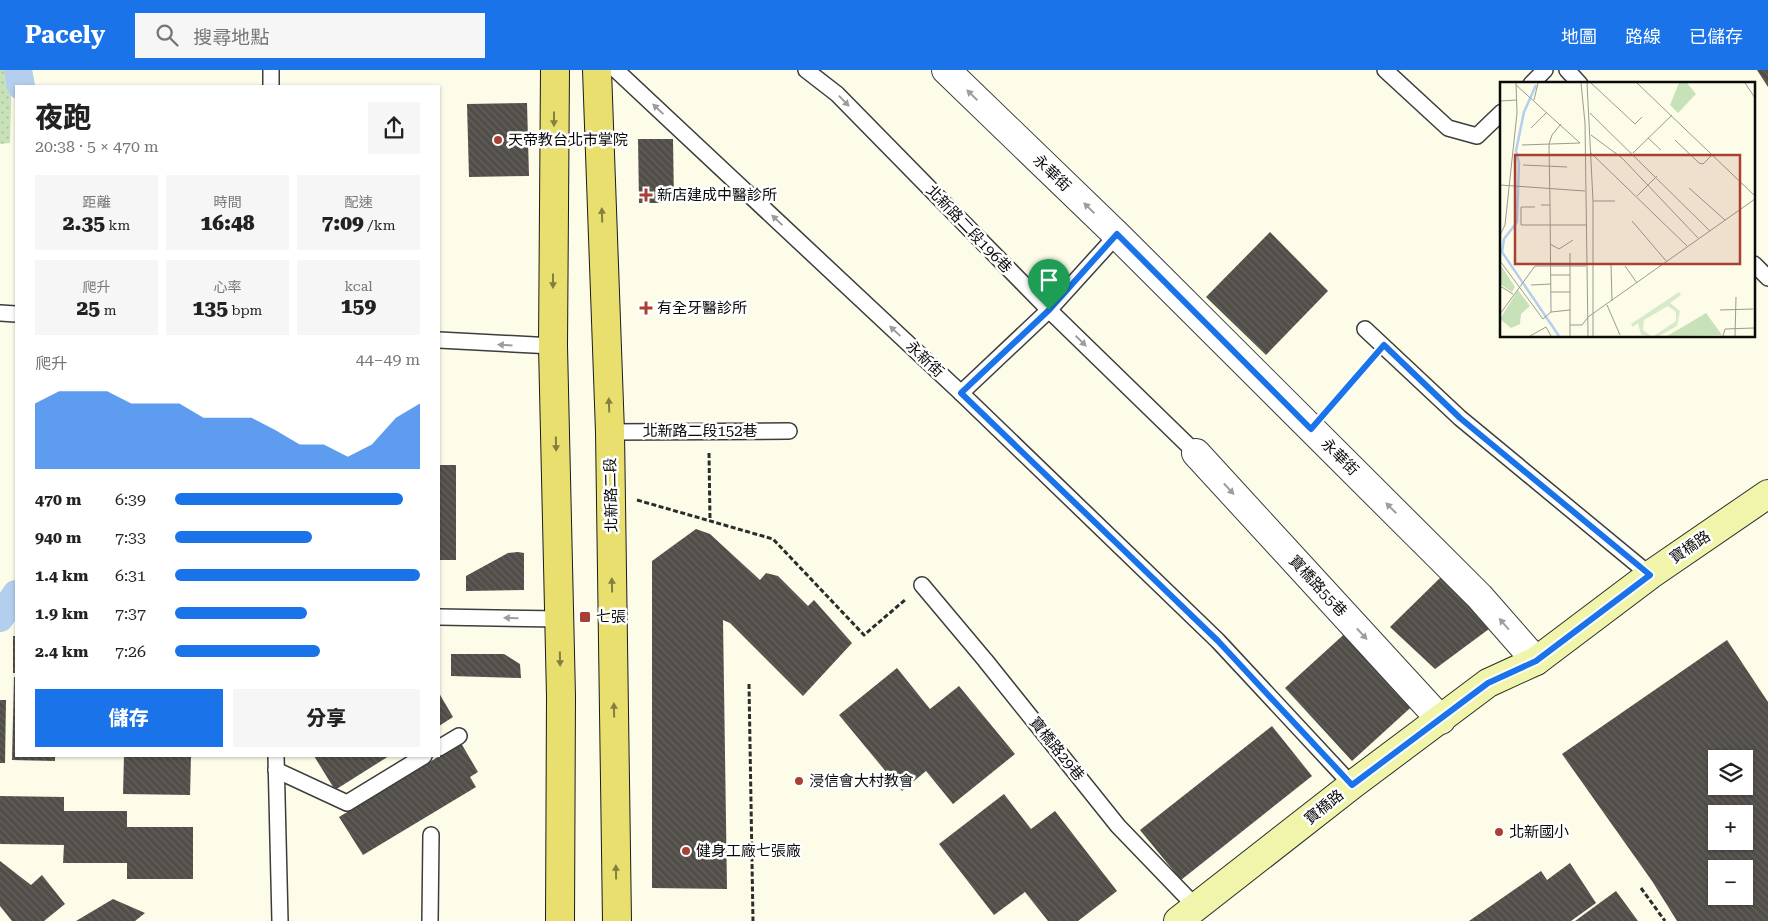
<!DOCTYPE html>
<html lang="zh-TW">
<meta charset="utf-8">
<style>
:root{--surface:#fff;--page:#f6f6f6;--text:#222;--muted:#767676;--accent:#1a73e8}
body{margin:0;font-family:"Roboto Serif","Noto Sans TC",serif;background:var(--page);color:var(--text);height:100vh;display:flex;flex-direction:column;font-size:19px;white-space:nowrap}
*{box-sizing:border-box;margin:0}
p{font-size:16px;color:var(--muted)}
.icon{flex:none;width:28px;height:28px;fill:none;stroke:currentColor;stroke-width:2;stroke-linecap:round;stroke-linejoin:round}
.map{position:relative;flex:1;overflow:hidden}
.details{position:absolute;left:15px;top:15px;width:425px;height:672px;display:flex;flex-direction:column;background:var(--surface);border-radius:0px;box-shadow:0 1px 4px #0004}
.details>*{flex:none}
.fabs{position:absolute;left:1708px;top:680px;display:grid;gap:10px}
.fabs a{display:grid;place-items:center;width:45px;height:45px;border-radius:0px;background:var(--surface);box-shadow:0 1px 4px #0004;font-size:25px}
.pin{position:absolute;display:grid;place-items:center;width:42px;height:42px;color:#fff;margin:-51px -21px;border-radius:50% 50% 50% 0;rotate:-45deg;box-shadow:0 0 5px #0007}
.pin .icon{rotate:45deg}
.round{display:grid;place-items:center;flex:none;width:52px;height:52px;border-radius:0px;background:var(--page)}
.head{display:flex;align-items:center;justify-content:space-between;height:85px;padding:0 20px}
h1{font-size:28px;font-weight:800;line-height:38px}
.stats{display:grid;grid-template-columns:repeat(3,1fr);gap:8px;height:85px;padding:5px 20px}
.stats div{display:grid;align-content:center;border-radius:0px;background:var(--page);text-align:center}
.stats b{font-size:21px;font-weight:800}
.stats small{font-size:14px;font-weight:400}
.stats p{font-size:14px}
.chart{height:140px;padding:10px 20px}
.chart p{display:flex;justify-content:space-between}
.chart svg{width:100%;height:90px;margin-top:5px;fill:var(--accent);opacity:.7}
.cta{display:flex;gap:10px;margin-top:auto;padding:10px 20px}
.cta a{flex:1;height:58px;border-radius:0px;background:var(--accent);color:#fff;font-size:20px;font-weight:800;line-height:58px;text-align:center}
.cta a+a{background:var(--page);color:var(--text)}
ul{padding:0 20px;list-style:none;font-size:16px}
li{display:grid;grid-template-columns:80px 60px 1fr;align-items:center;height:38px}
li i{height:12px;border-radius:6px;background:var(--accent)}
header{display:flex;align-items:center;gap:30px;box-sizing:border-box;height:70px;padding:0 25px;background:var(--accent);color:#fff}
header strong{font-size:24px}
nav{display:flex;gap:28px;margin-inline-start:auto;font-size:18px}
.search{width:350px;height:45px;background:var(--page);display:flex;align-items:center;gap:12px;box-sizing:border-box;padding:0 18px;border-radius:0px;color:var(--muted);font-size:19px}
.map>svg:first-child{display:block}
.grass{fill:url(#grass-dots)}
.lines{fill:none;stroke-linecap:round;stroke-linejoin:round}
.canal{stroke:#b4cfee;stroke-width:28}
.building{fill:url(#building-back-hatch);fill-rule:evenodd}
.lane-casing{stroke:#3d3d3d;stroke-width:18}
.street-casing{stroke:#3d3d3d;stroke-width:30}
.secondary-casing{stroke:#2c2c2c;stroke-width:30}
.primary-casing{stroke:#1b1b1b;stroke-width:30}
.path{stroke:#2c2c2c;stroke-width:3;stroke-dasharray:5 2.5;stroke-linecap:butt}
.lane{stroke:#fff;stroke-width:15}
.street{stroke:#fff;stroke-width:28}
.secondary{stroke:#f1f5ac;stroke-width:28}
.primary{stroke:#e8df6e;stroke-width:28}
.oneway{fill:#9d9d9d}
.oneway2{fill:#847f41}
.route-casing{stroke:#fff;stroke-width:10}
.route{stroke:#1a73e8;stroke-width:6}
.poi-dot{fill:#a84133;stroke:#fff;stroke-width:2}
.labels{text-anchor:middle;stroke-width:5;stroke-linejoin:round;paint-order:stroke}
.poi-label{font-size:15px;fill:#0a0a0a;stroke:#fff;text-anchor:start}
.street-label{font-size:15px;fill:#0a0a0a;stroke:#fff}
.inset-river{fill:none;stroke:#b4cfee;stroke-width:2.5}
.inset-road{fill:none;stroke:#9b9b90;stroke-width:1}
.view{fill:#a84133;fill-opacity:0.15;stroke:#a84133;stroke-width:2.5}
.inset-edge{fill:none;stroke:#0a0a0a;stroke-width:2.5}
</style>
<header>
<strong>Pacely</strong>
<div class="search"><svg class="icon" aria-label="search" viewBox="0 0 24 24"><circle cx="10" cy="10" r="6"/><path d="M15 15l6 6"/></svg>搜尋地點</div>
<nav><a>地圖</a><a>路線</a><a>已儲存</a></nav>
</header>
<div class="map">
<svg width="1768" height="851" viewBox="0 0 1768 851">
<defs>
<pattern id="grass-dots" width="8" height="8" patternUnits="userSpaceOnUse" patternTransform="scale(1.25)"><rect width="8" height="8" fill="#c7e2b8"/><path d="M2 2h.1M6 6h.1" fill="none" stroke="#aac19d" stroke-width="1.8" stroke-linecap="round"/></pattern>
<pattern id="building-back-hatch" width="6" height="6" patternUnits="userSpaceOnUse" patternTransform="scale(1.25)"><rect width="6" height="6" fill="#514d48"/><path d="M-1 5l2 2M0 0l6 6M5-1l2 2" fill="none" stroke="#65625e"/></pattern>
</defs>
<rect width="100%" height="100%" fill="#fcfce9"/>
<!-- grass -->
<polygon class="grass" points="0,0 12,0 10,73 0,74"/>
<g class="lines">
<!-- canal -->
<g class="canal">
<polyline points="18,0 21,16"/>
<polyline points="0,548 16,524"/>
</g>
</g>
<!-- building -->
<g class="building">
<polygon points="1757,0 1768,0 1768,17"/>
<polygon points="527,33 529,106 469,107 467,34"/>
<polygon points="638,69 673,69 674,133 639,133"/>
<polygon points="1270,162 1328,221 1266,285 1206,227"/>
<rect x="439" y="395" width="17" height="95"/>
<polygon points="696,459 710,464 760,510 766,503 778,506 808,536 814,530 852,573 803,626 730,553 723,550 727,819 652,818 652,491"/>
<polygon points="518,482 524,483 524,520 466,521 466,506 508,483"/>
<polygon points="1441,507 1493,556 1435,599 1390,557"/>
<polygon points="1351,558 1419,630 1352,691 1285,618"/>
<rect x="13" y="566" width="3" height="37"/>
<path d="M1727 570 1768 632V851H1677L1652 811 1562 684ZM1716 689H1744V716H1716ZM1716 744H1744V771H1716ZM1716 799H1744V826H1716Z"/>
<polygon points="451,584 504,584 520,594 521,608 451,606"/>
<polygon points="897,598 930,639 959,616 1015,684 953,734 926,701 902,721 839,645"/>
<polygon points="14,607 16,607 16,686 55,686 55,691 12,690"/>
<polygon points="439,623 453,647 439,656"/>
<polygon points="0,630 6,630 5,693 0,693"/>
<polygon points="1272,656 1312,706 1181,810 1140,760"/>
<polygon points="461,673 478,702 470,707 476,717 363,785 339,747"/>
<polygon points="124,686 191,686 190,725 123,724"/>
<polygon points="314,686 389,686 335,720"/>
<polygon points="1004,724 1031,759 1055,741 1117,821 1078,851 1048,851 1025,822 994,845 939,774"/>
<polygon points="0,726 64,727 64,741 127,741 127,757 193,757 193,809 127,809 127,793 63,793 64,775 0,774"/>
<polygon points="0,791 31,815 42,805 65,834 44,851 12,851 0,836"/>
<polygon points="1570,793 1596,833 1571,851 1469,851 1541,801 1547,810"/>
<polygon points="1616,821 1638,851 1575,851"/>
<polygon points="113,829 145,843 135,851 76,851"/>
</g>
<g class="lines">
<defs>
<g id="lane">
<polyline points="271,0 271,16"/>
<polyline points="616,0 961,323 1218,571 1352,715"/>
<polyline points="806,0 837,24 1049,240 1196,383"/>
<polyline points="1385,0 1448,58 1477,66 1502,42"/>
<polyline points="1567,0 1580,14"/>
<polyline points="1531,14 1545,0"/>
<polyline points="1754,194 1768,208"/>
<polyline points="0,243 16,244"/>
<polyline points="1365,259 1460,348 1650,505"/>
<polyline points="439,270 553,276"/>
<polyline points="961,323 1049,240 1117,165"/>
<polyline points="610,362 789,361"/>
<polyline points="922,515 985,590 1118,756 1197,838"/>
<polyline points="439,547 560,549"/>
<polyline points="439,678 459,666"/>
<polyline points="276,686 280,851"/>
<polyline points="276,700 347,733 424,686"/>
<polyline points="430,851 431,765"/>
</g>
<g id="street">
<polyline points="946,0 1117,165 1479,526 1536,591"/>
<polyline points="1196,383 1441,650"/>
</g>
<polyline id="secondary" points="1178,851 1352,715 1488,613 1536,591 1650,505 1768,424"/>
<g id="primary">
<polyline points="555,0 553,276 561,626 560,851"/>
<polyline points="597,0 610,362 617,851"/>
</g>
</defs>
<!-- lane casing -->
<use href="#lane" class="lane-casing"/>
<!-- street casing -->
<use href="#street" class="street-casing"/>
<!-- secondary casing -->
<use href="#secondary" class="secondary-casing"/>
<!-- primary casing -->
<use href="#primary" class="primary-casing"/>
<!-- path -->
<g class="path">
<polyline points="1329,338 1369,292"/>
<polyline points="709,383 710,450"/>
<polyline points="637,430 773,469 864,565 906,529"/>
<polyline points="749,614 753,851"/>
<polyline points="1641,818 1665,851"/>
</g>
<!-- lane -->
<use href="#lane" class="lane"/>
<!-- street -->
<use href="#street" class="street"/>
<!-- secondary -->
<use href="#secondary" class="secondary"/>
<!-- primary -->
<use href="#primary" class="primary"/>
</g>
<!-- one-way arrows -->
<defs><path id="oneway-solid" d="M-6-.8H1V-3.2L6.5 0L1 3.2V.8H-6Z" transform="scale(1.25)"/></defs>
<g class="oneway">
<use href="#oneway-solid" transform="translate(972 25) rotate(-136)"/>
<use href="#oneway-solid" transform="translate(844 31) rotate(46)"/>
<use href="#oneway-solid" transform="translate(658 39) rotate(-137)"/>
<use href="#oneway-solid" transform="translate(1089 138) rotate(-136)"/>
<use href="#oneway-solid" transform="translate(777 150) rotate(-137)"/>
<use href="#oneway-solid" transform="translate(895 261) rotate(-137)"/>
<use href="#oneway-solid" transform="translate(1081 271) rotate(44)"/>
<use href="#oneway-solid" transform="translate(505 275) rotate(-176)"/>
<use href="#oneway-solid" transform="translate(1229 419) rotate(47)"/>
<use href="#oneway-solid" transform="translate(1391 438) rotate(-135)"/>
<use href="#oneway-solid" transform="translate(511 548) rotate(-179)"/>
<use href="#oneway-solid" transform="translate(1504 554) rotate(-131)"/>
<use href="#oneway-solid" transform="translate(1362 564) rotate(47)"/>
</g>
<g class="oneway2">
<use href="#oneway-solid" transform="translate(554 49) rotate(90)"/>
<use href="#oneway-solid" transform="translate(602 145) rotate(-92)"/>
<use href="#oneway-solid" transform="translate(553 211) rotate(90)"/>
<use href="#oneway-solid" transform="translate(609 335) rotate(-92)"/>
<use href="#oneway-solid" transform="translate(556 374) rotate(89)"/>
<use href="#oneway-solid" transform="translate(612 515) rotate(-91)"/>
<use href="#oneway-solid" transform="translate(560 589) rotate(89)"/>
<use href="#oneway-solid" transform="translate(614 640) rotate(-91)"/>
<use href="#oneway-solid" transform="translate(616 802) rotate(-91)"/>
</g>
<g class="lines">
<defs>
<polygon id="route" points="1117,164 1311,359 1384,275 1460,348 1650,505 1536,591 1488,613 1352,715 1218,571 961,323 1049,240"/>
</defs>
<!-- route casing -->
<use href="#route" class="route-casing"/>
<!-- route -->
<use href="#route" class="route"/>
</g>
<!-- markers -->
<g class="poi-dot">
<circle cx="498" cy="70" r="5"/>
<path d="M643.5 117.5h5v5h5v5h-5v5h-5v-5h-5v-5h5z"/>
<path d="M643.5 230.5h5v5h5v5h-5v5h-5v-5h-5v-5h5z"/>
<rect x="579" y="541" width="12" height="12" rx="2.5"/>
<circle cx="799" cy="711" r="5"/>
<circle cx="1499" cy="762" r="5"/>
<circle cx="686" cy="781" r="5"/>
</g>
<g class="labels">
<!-- poi labels -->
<g class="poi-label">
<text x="508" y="75">天帝教台北市掌院</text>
<text x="657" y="130">新店建成中醫診所</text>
<text x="657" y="243">有全牙醫診所</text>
<text x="596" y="552">七張</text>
<text x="809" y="716">浸信會大村教會</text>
<text x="1509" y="767">北新國小</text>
<text x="696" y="786">健身工廠七張廠</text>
</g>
<!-- street labels -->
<g class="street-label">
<text transform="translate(1052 103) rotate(44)" y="5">永華街</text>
<text transform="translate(969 159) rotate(46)" y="5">北新路二段196巷</text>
<text transform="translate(925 289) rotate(43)" y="5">永新街</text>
<text x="700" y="366">北新路二段152巷</text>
<text transform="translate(1340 387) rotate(45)" y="5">永華街</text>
<text transform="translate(611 425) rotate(-91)" y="5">北新路二段</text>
<text transform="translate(1690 477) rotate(-34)" y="5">寶橋路</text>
<text transform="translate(1318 516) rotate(47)" y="5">寶橋路55巷</text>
<text transform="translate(1057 679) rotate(51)" y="5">寶橋路29巷</text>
<text transform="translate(1324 737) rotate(-39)" y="5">寶橋路</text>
</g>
</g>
<!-- overview -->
<g transform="translate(1500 12)">
<rect width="255" height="255" fill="#fcfce9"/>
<path d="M179 1H187L196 12 178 31 170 23ZM0 182 15 205 12 210 0 202ZM18 208 30 224 21 232 20 242 11 246 0 237ZM206 231 222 253 167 254 191 240Z" fill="#c7e2b8"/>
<path d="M179 210 181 213 170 221 180 229 177 244 159 254H154L176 239V230L168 224 144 238 143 248 151 254 141 253 138 241 133 245 131 242Z" fill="#d9eac8"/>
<path class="inset-river" d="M36 3 24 30 16 69 19 81 17 140 4 157 2 170 59 254"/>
<path class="inset-road" d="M81 1 85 41 88 254M87 1 93 119V254M91 1 135 42 142 35M137 1 255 114M245 1 255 16M16 3 80 61M34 18 38 1M0 19 17 18M90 31 210 149M31 46 47 30M91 53 122 76 198 156M148 56 161 68M175 58 199 81 203 82 213 72M22 63 80 61M91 71 187 164M133 71 172 33M23 83 67 85M0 103 85 109M189 106 225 138M137 114 157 94M93 119H115M41 123H50L49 62 52 53 61 42M50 123 51 230 70 228M35 125H21V143H86M132 139 167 180M0 153 5 143 17 31 16 1M50 162 59 167 73 158M70 171V254M0 179 43 237 51 230M94 182H111L112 219M125 184 137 201M51 193H70M31 203 51 202M0 204 13 212M51 210H70M107 223 120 253M220 228 253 227M0 232 35 184H86M70 243H82L88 235 255 117M30 254 46 245 51 254M223 254 225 247 254 246M235 254 236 215"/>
<path class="view" d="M15 73H240V182H15Z"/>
<rect width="255" height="255" class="inset-edge"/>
</g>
</svg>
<div class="fabs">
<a><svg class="icon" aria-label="layers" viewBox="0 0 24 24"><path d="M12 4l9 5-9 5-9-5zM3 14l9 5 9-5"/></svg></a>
<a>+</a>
<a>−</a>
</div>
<div class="pin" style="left:1049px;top:240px;background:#1e9e55"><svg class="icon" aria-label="arrive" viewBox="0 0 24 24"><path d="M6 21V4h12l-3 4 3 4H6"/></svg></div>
<section class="details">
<div class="head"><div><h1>夜跑</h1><p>20:38 · 5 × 470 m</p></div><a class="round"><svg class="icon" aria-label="share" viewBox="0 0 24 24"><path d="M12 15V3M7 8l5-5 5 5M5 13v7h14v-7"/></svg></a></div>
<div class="stats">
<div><p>距離</p><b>2.35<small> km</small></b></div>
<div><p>時間</p><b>16:48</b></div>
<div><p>配速</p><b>7:09<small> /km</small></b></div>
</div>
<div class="stats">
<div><p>爬升</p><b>25<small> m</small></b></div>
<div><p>心率</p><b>135<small> bpm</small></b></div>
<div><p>kcal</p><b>159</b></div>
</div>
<div class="chart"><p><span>爬升</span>44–49 m</p>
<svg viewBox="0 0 160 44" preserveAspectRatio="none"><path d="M0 44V12L10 6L20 6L30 6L40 12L50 12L60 12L70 19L80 19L90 19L100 25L110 32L120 32L130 38L140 32L150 19L160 12V44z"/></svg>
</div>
<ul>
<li><b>470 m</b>6:39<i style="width:93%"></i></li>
<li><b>940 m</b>7:33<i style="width:56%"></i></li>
<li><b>1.4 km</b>6:31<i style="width:100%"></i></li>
<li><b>1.9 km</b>7:37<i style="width:54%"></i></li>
<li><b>2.4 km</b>7:26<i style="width:59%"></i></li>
</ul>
<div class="cta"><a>儲存</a><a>分享</a></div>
</section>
</div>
